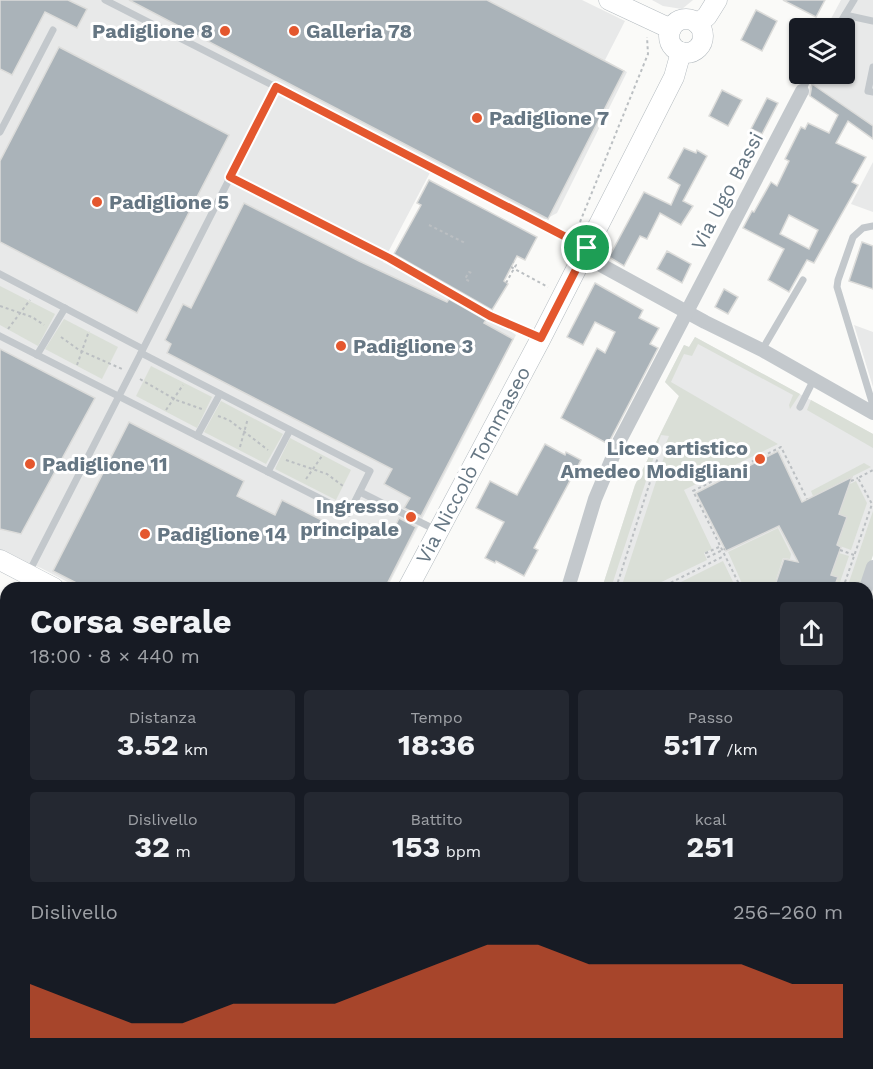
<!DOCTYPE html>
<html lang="it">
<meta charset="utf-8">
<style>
:root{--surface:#171b24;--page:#242831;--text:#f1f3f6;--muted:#9ea1a6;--accent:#e4572e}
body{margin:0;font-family:"Work Sans",sans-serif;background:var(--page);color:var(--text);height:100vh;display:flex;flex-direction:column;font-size:22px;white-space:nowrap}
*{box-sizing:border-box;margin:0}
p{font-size:20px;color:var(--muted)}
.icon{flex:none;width:33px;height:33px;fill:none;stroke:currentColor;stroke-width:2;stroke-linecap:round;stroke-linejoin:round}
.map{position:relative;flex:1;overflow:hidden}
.side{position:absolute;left:0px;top:582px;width:873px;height:488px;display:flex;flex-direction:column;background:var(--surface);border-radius:18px 18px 0 0;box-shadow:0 2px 4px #0004}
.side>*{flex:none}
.tools{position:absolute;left:789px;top:18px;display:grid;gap:12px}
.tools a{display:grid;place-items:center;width:66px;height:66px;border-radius:6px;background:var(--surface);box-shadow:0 2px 4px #0004;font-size:30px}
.pin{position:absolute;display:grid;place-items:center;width:51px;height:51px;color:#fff;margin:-26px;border:3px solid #fff;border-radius:50%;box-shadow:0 2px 6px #0007}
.round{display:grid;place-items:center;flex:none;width:63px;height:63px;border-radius:6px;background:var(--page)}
.headline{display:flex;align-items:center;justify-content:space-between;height:102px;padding:0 30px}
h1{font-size:33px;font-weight:700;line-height:45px}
.metrics{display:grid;grid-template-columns:repeat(3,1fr);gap:9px;height:102px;padding:6px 30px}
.metrics div{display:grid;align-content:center;border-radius:6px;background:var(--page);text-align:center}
.metrics b{font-size:30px;font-weight:700}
.metrics small{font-size:16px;font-weight:400}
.metrics p{font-size:16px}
.chart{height:168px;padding:12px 30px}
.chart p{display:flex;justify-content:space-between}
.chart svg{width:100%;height:108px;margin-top:6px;fill:var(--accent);opacity:.7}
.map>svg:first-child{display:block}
.built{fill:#e8e9e9}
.green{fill:#dadfd7}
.building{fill:#aab3b9;stroke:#dcdcda;stroke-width:1.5;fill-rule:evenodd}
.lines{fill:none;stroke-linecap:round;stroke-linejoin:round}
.street-tunnel{stroke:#d5d9db;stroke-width:14;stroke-dasharray:14 7;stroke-linecap:butt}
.secondary-casing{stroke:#b3babf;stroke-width:21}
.path{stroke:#bbbfc2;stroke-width:2;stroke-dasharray:3 3;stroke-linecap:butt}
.lane{stroke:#c3c8cc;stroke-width:7}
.street{stroke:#c3c8cc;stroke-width:14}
.secondary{stroke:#fff;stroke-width:20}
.route-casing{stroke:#fff;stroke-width:12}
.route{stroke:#e4572e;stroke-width:8}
.poi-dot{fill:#e4572e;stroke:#fff;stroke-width:2}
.labels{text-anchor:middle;stroke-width:6;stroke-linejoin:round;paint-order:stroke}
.poi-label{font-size:20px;font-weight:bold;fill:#657683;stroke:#fff;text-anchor:start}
.street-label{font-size:20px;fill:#657683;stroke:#fff}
</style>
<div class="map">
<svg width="873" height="1069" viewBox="0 0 873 1069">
<rect width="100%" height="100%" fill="#fafaf8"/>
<!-- built -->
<g class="built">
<polygon points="0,0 582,0 625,21 605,60 627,72 557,213 544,220 434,165 383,262 505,327 516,335 387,588 79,588 41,568 0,553"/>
<polygon points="652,0 693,0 682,9 663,6"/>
<polygon points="841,0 873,0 873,139 807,94 816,74 844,74 844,28 826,28"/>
<polygon points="873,162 873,212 851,204"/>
<polygon points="854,325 873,332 873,387"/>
<polygon points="695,337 873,434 873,555 862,588 602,588 635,485 679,396 665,382 684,345 689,347"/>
<polygon points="873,589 873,697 867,700 867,603"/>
<polygon points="0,740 6,799 6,845 0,846"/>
</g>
<!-- green -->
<g class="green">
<polygon points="0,286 55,314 38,346 0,325"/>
<polygon points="64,319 118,347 102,379 45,349"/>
<polygon points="695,337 800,394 790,409 789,405 793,395 698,344 692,356 684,354 671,382 778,444 684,490 712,549 704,553 707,560 649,588 621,588 664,457 664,448 669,436 661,435 611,588 602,588 635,485 679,396 665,382 684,345 689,347"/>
<polygon points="151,366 212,397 197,428 136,396"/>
<polygon points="811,400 873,434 873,448 807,410"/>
<polygon points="221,401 283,434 266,464 204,432"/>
<polygon points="290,438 351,470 336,500 275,469"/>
<polygon points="864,463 871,467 813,496 811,491"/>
<polygon points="856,481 867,503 851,550 837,545 847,517 839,514 850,484"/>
<polygon points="873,511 873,555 862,588 847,588"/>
<polygon points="778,528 791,554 790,559 783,558 776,580 785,584 781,588 774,586 773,588 744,588 728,552"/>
<polygon points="839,553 849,556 838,588 834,588 838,577 831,575"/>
<polygon points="723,561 736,588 669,588"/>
</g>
<!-- building -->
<g class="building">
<polygon points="0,0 68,0 87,9 77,28 45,12 12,75 0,69"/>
<polygon points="129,0 487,0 624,71 548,219"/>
<polygon points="783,0 825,0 816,17"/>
<polygon points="756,10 777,21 762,51 741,40"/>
<polygon points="59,47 229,135 137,313 0,242 0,161"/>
<path d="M812 84 873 126V139L848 121 836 143 866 157 852 182 858 185 814 263 807 260 789 292 768 280 784 249 743 228 752 211 754 212 771 182 777 186 789 161 785 159 801 127 805 129 808 123 829 133 838 115 810 96ZM789 215 818 230 809 249 780 234Z"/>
<polygon points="722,90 742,100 728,126 709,116"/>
<polygon points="767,98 778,103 762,134 751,129"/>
<polygon points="684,148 696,153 697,150 707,156 683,201 693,206 681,225 660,213 647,239 640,236 624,266 609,257 644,192 671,205 680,185 668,178"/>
<polygon points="429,180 537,237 525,260 517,256 504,281 508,284 492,310 394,254 421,205 417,203"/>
<polygon points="244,203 359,261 447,302 449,299 486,320 484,323 513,339 421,516 404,508 410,498 384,484 392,469 167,353 171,344 165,340 183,304 191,308"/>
<polygon points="862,242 873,246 873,289 849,281"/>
<polygon points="667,251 691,264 682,283 657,269"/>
<polygon points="595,283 643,310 639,318 659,328 650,344 658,348 608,444 561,418 597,348 605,353 615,332 595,322 583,345 567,337"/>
<polygon points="724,289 738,297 728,314 715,307"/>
<polygon points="0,349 95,398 21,534 0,529"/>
<polygon points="129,422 244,481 237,496 275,515 282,500 361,540 369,524 391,535 399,518 416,527 385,588 86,588 53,571"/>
<polygon points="545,444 565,455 566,452 581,460 534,548 538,550 524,576 496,561 495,563 485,558 504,522 476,508 490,481 517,495"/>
<polygon points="778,451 802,502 852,477 839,514 847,517 837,545 841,547 831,575 838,577 834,588 774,588 784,559 798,562 779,526 726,551 696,493"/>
</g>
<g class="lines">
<!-- street-tunnel -->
<polyline class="street-tunnel" points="794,1064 808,1069"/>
<defs>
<g id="secondary">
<polyline points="609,0 671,29"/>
<circle cx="686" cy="36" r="17"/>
<polyline points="698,24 707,16 717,0"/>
<polyline points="0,560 54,588"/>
<polyline points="408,588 540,340 639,146 674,77 681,52"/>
<polyline points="167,1069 170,1064"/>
</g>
</defs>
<!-- secondary casing -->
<use href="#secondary" class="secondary-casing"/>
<!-- path -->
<g class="path">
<polyline points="580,222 648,54 647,37"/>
<polyline points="429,225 465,243"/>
<polyline points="511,267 548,287"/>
<polyline points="469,281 465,279 469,272 474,274"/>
<polyline points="506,283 516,265 513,262"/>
<polyline points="0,306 32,317 44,325"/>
<polyline points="8,329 30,300"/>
<polyline points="61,337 79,350 122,369"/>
<polyline points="77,365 89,331"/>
<polyline points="140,379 176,400 202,409"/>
<polyline points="166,410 183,385"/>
<polyline points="218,416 229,420 268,450"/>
<polyline points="240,447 248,418"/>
<polyline points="286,460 327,474 343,486"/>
<polyline points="306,479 322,456"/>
<polyline points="851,481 858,478"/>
<polyline points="719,547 706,553 708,557 725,549"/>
<polyline points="840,550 854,555"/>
<polyline points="616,588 658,457"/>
<polyline points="660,588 724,556"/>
<polyline points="741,588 693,491 781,447 807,499"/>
<polyline points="843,588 872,504 858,478 873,470"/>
<polyline points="867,611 873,613"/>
<polyline points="867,658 873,671"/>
<polyline points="867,658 873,655"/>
<polyline points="867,697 873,694"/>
<polyline points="147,1069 150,1064"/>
<polyline points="755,1069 757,1064"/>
</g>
<!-- lane -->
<g class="lane">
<polyline points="105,0 276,87"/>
<polyline points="845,15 873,21"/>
<polyline points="837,28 854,0"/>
<polyline points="873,67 868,91 873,92"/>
<polyline points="802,91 810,74"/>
<polyline points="0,132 53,30"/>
<polyline points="230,177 389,258 491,316 538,337"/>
<polyline points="0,274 143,349 276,87 586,247"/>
<polyline points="0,336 349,513 370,471 141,353"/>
<polyline points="762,350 803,280"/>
<polyline points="37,355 65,308"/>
<polyline points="800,407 814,379"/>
<polyline points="869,411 872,402 837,287 838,280 853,237 863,228 873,226"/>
<polyline points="197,436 220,394"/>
<polyline points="268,472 290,430"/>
<polyline points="360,492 438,531"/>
<polyline points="28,574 142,351"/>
<polyline points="867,1037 873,1022"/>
<polyline points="854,1069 856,1064"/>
<polyline points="870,1069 873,1061"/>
</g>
<!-- street -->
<g class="street">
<polyline points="598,240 593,250 594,260 599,264 705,322 762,350 873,413"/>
<polyline points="568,588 595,499 619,442 802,91"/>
<polyline points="866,588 873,567"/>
<polyline points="0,642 6,709"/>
<polyline points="867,852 873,854"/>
<polyline points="543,1064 557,1069"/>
<polyline points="384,1069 384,1064"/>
<polyline points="599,1069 609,1064 618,1069"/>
<polyline points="624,1069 634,1064"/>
<polyline points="787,1069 789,1064"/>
</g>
<!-- secondary -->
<use href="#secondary" class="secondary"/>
</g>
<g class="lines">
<defs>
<polygon id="route" points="276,87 587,248 541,338 490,316 389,258 230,177"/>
</defs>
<!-- route casing -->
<use href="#route" class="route-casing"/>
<!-- route -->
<use href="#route" class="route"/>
</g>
<!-- markers -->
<g class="poi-dot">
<circle cx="225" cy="31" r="6"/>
<circle cx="294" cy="31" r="6"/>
<circle cx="477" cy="118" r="6"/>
<circle cx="97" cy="202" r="6"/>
<circle cx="341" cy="346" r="6"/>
<circle cx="760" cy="459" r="6"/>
<circle cx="30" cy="464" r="6"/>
<circle cx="411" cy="517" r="6"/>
<circle cx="145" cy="534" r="6"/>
</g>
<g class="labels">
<!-- poi labels -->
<g class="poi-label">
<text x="213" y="38" text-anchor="end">Padiglione 8</text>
<text x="306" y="38">Galleria 78</text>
<text x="489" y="125">Padiglione 7</text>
<text x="109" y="209">Padiglione 5</text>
<text x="353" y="353">Padiglione 3</text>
<text x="748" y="455" text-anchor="end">Liceo artistico<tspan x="748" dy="23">Amedeo Modigliani</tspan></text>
<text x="42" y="471">Padiglione 11</text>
<text x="399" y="513" text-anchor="end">Ingresso<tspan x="399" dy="23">principale</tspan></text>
<text x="157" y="541">Padiglione 14</text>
</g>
<!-- street labels -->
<g class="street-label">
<text transform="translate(727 191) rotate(-62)" y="7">Via Ugo Bassi</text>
<text transform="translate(473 465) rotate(-62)" y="7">Via Niccolò Tommaseo</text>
</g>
</g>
</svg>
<div class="tools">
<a><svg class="icon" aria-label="layers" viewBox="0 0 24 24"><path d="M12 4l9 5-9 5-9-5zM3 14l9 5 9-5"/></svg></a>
</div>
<div class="pin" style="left:587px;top:248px;background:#1e9e55"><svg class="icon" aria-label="arrive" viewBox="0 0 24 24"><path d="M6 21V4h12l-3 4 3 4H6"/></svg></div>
<section class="side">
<div class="headline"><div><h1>Corsa serale</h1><p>18:00 · 8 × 440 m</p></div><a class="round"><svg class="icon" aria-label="share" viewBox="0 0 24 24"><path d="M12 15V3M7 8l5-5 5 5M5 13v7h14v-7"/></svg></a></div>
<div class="metrics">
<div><p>Distanza</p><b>3.52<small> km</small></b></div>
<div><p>Tempo</p><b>18:36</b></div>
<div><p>Passo</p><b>5:17<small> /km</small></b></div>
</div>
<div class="metrics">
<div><p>Dislivello</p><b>32<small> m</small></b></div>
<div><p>Battito</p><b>153<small> bpm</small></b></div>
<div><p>kcal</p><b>251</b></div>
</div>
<div class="chart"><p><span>Dislivello</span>256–260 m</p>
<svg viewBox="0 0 160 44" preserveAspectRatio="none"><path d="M0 44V22L10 30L20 38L30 38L40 30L50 30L60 30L70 22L80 14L90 6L100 6L110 14L120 14L130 14L140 14L150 22L160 22V44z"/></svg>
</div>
</section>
</div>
